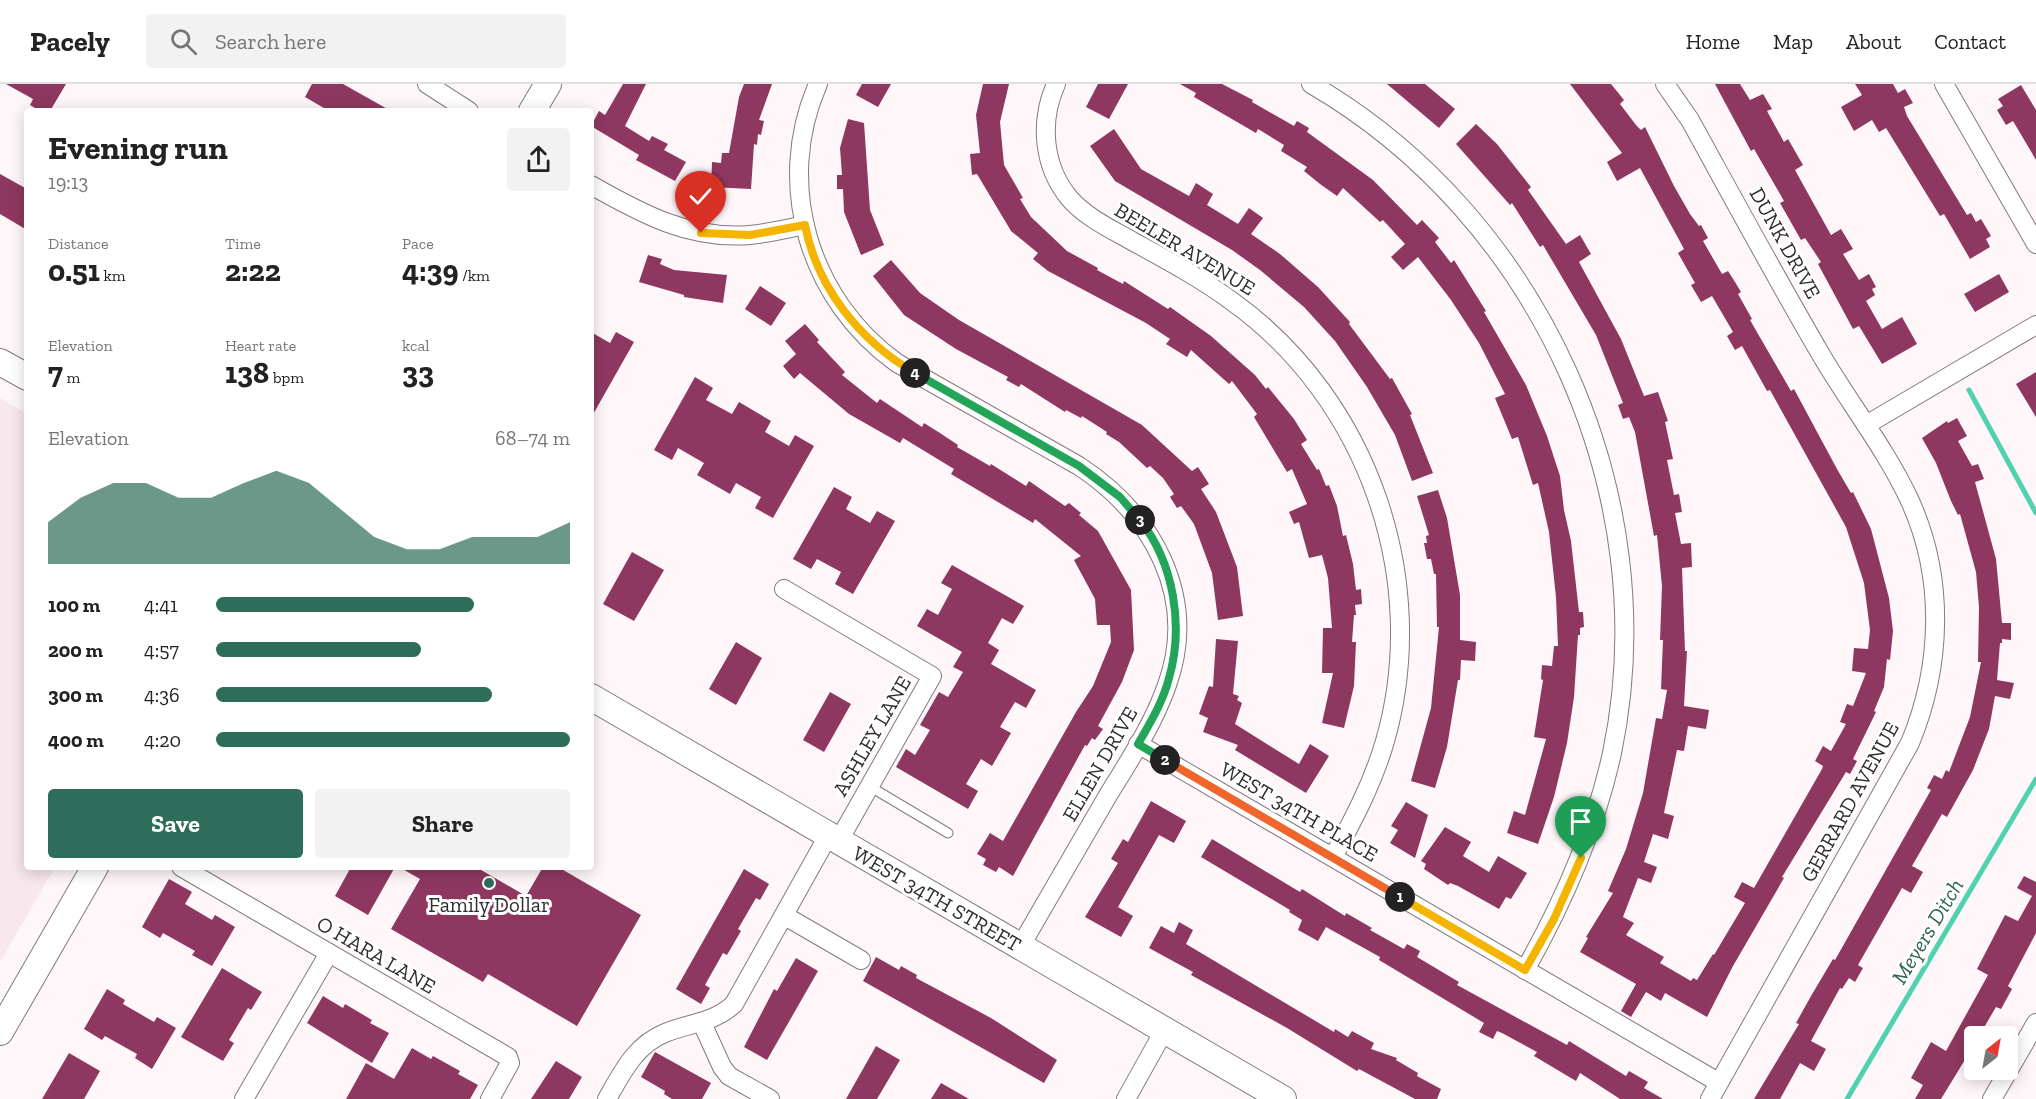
<!DOCTYPE html>
<meta charset="utf-8">
<style>
:root{--surface:#fff;--page:#f2f2f2;--text:#222;--muted:#767676;--line:#e0e0e0;--accent:#2e6d5a}
body{margin:0;font-family:"Zilla Slab",serif;background:var(--page);color:var(--text);height:100vh;display:flex;flex-direction:column;font-size:22px;white-space:nowrap}
*{box-sizing:border-box;margin:0}
p{font-size:20px;color:var(--muted)}
.icon{flex:none;width:33px;height:33px;fill:none;stroke:currentColor;stroke-width:2;stroke-linecap:round;stroke-linejoin:round}
.map{position:relative;flex:1;overflow:hidden}
.drawer{position:absolute;left:24px;top:24px;width:570px;height:762px;display:flex;flex-direction:column;background:var(--surface);border-radius:6px;box-shadow:0 3px 15px #0003}
.drawer>*{flex:none}
.needle{width:39px;rotate:31deg}
.fabs{position:absolute;left:1964px;top:942px;display:grid;gap:12px}
.fabs a{display:grid;place-items:center;width:54px;height:54px;border-radius:6px;background:var(--surface);box-shadow:0 3px 15px #0003;font-size:30px}
.pin{position:absolute;display:grid;place-items:center;width:51px;height:51px;color:#fff;margin:-62px -26px;border-radius:50% 50% 50% 0;rotate:-45deg;box-shadow:0 0 6px #0007}
.pin .icon{rotate:45deg}
.km{position:absolute;width:30px;height:30px;margin:-15px;border-radius:50%;background:#222;color:#fff;font-size:16px;line-height:30px;text-align:center}
.round{display:grid;place-items:center;flex:none;width:63px;height:63px;border-radius:6px;background:var(--page)}
.overview{display:flex;align-items:center;justify-content:space-between;height:102px;padding:0 24px}
h1{font-size:33px;font-weight:700;line-height:45px}
.metrics{display:grid;grid-template-columns:repeat(3,1fr);gap:9px;height:102px;padding:6px 24px}
.metrics div{display:grid;align-content:center}
.metrics b{font-size:30px;font-weight:700}
.metrics small{font-size:16px;font-weight:400}
.metrics p{font-size:16px}
.chart{height:168px;padding:12px 24px}
.chart p{display:flex;justify-content:space-between}
.chart svg{width:100%;height:108px;margin-top:6px;fill:var(--accent);opacity:.7}
.button{display:flex;gap:12px;margin-top:auto;padding:12px 24px}
.button a{flex:1;height:69px;border-radius:6px;background:var(--accent);color:#fff;font-size:24px;font-weight:700;line-height:69px;text-align:center}
.button a+a{background:var(--page);color:var(--text)}
ul{padding:0 24px;list-style:none;font-size:20px}
li{display:grid;grid-template-columns:96px 72px 1fr;align-items:center;height:45px}
li i{height:15px;border-radius:8px;background:var(--accent)}
header{display:flex;align-items:center;gap:36px;box-sizing:border-box;height:84px;padding:0 30px;background:var(--surface);border-bottom:2px solid var(--line)}
header strong{font-size:28px}
nav{display:flex;gap:33px;margin-inline-start:auto;font-size:21px}
.search{width:420px;height:54px;background:var(--page);display:flex;align-items:center;gap:15px;box-sizing:border-box;padding:0 21px;border-radius:6px;color:var(--muted);font-size:22px}
.map>svg:first-child{display:block}
.built{fill:#f8e7ed}
.lines{fill:none;stroke-linecap:round;stroke-linejoin:round}
.stream{stroke:#50d2ae;stroke-width:5}
.building{fill:#8e3861}
.lane-casing{stroke:#827b7e;stroke-width:11}
.street-casing{stroke:#827b7e;stroke-width:20}
.secondary-casing{stroke:#827b7e;stroke-width:28}
.lane{stroke:#fff;stroke-width:9}
.street{stroke:#fff;stroke-width:18}
.secondary{stroke:#fff;stroke-width:26}
.split-1-casing{stroke:#fff;stroke-width:12}
.split-2-casing{stroke:#fff;stroke-width:12}
.split-3-casing{stroke:#fff;stroke-width:12}
.split-4-casing{stroke:#fff;stroke-width:12}
.split-5-casing{stroke:#fff;stroke-width:12}
.split-1{stroke:#f5b400;stroke-width:8}
.split-2{stroke:#f0652b;stroke-width:8}
.split-3{stroke:#22a559;stroke-width:8}
.split-4{stroke:#22a559;stroke-width:8}
.split-5{stroke:#f5b400;stroke-width:8}
.poi-dot{fill:#2e6d5a;stroke:#fff;stroke-width:2}
.labels{text-anchor:middle;stroke-width:6;stroke-linejoin:round;paint-order:stroke}
.street-label{font-size:21px;fill:#2f2c2d;stroke:#fff}
.poi-label{font-size:21px;fill:#2f2c2d;stroke:#fff}
.water-label{font-size:22px;font-style:italic;fill:#2f6353;stroke:#fff}
</style>
<header>
<strong>Pacely</strong>
<div class="search"><svg class="icon" aria-label="search" viewBox="0 0 24 24"><circle cx="10" cy="10" r="6"/><path d="M15 15l6 6"/></svg>Search here</div>
<nav><a>Home</a><a>Map</a><a>About</a><a>Contact</a></nav>
</header>
<div class="map">
<svg width="2036" height="1015" viewBox="0 0 2036 1015">
<rect width="100%" height="100%" fill="#fef6f9"/>
<!-- built -->
<polygon class="built" points="0,314 27,330 27,783 55,783 0,878"/>
<g class="lines">
<!-- stream -->
<g class="stream">
<polyline points="1969,306 2036,429"/>
<polyline points="1847,1015 2036,695"/>
</g>
</g>
<!-- building -->
<g class="building">
<polygon points="6,0 66,0 50,27 40,27 30,21 33,15"/>
<polygon points="312,0 343,0 391,27 329,27 305,13"/>
<polygon points="623,0 646,0 625,42 649,57 652,52 668,60 664,66 686,78 675,97 636,76 639,71 591,42 599,27 605,31"/>
<polygon points="744,0 772,0 759,36 764,37 761,51 758,50 757,61 754,60 751,105 711,103 712,78 721,79 722,69 729,69 739,13"/>
<polygon points="862,0 891,0 878,23 856,11"/>
<polygon points="983,0 1009,0 1000,38 1004,81 1023,114 1020,115 1031,133 1067,167 1098,184 1097,186 1123,200 1124,197 1168,225 1170,223 1211,252 1255,291 1266,305 1268,303 1294,335 1307,356 1301,360 1317,386 1319,385 1326,402 1329,401 1337,422 1343,452 1346,451 1353,480 1356,506 1361,505 1362,520 1355,521 1356,531 1354,531 1352,558 1356,558 1354,602 1344,644 1322,639 1333,589 1322,589 1323,544 1332,544 1328,494 1322,471 1309,474 1299,438 1294,440 1289,428 1307,420 1292,385 1287,388 1254,333 1257,330 1232,297 1229,300 1191,266 1187,273 1166,260 1170,255 1146,239 1048,187 1033,175 1038,169 1011,147 977,90 972,91 970,70 980,69 976,31"/>
<polygon points="1098,0 1128,0 1109,35 1086,23"/>
<polygon points="1180,0 1222,0 1253,16 1252,18 1294,42 1297,37 1309,44 1307,48 1373,96 1417,141 1422,136 1439,154 1435,158 1451,179 1454,176 1486,227 1484,228 1526,301 1547,352 1560,392 1564,426 1571,457 1579,528 1583,528 1584,543 1580,544 1580,551 1578,551 1574,613 1567,659 1554,713 1538,760 1507,749 1514,727 1525,731 1546,655 1534,653 1543,596 1541,595 1542,581 1552,582 1554,562 1558,562 1556,513 1549,448 1538,399 1533,401 1518,353 1512,355 1495,314 1505,310 1479,259 1451,216 1418,173 1403,186 1391,173 1405,160 1383,136 1380,138 1343,104 1337,112 1320,100 1304,87 1307,83 1281,67 1284,61 1258,45 1256,49 1194,13 1196,9"/>
<polygon points="1387,0 1425,0 1455,25 1439,44"/>
<polygon points="1570,0 1611,0 1624,16 1620,20 1636,41 1641,46 1645,43 1674,102 1690,130 1699,142 1701,141 1708,154 1703,157 1722,190 1728,187 1735,198 1741,208 1738,210 1752,235 1750,236 1791,307 1794,305 1837,385 1851,409 1853,408 1871,445 1889,514 1893,547 1890,576 1887,575 1884,603 1874,627 1876,628 1853,675 1857,677 1850,690 1846,688 1782,793 1784,794 1733,882 1707,933 1665,909 1661,917 1646,908 1631,933 1621,927 1636,900 1580,868 1588,854 1586,853 1613,809 1608,807 1626,765 1643,709 1656,634 1662,635 1667,606 1661,605 1663,556 1660,556 1662,502 1657,451 1654,452 1635,348 1629,333 1623,335 1618,321 1623,319 1596,251 1543,161 1540,163 1512,119 1510,121 1456,60 1476,40 1497,60 1531,103 1528,106 1566,160 1580,151 1591,170 1579,178 1621,255 1644,312 1658,308 1668,337 1665,338 1673,375 1667,376 1674,411 1679,410 1682,428 1675,429 1681,460 1691,459 1692,483 1682,484 1685,567 1687,567 1684,622 1709,626 1706,645 1688,642 1684,667 1677,666 1664,729 1674,732 1668,755 1653,750 1644,778 1657,783 1651,799 1638,794 1623,833 1634,839 1626,851 1664,873 1660,879 1691,897 1693,894 1697,896 1713,870 1714,871 1745,819 1734,813 1742,798 1754,804 1822,685 1823,682 1815,677 1823,662 1831,667 1846,640 1840,638 1847,620 1853,622 1866,589 1852,587 1854,564 1868,565 1870,546 1864,499 1846,443 1770,306 1767,307 1742,262 1735,266 1727,252 1733,248 1712,212 1701,218 1691,201 1695,199 1678,169 1684,165 1640,84 1617,97 1607,78 1622,69"/>
<polygon points="1715,0 1740,0 1750,16 1763,10 1772,25 1767,27 1784,58 1788,55 1803,81 1795,86 1831,151 1841,145 1853,165 1843,170 1859,196 1869,190 1876,203 1872,205 1875,211 1866,217 1882,245 1902,233 1917,260 1882,280 1859,242 1853,245 1818,180 1821,178 1805,154 1801,156 1780,119 1784,117 1754,65 1751,67"/>
<polygon points="1855,0 1893,0 1898,9 1905,5 1913,19 1904,23 1907,32 1967,131 1971,129 1976,138 1981,135 1991,152 1986,155 1990,163 1970,175 1944,130 1940,132 1886,44 1879,48 1872,36 1854,47 1841,23 1862,11"/>
<polygon points="2021,1 2036,26 2036,76 2013,37 2006,41 1997,26 2003,22 1998,15"/>
<polygon points="848,35 864,39 870,126 884,161 861,171 844,128 843,105 837,105 837,91 842,91 840,64"/>
<polygon points="1114,45 1141,85 1189,112 1196,99 1213,110 1207,121 1238,140 1249,124 1263,134 1251,150 1280,170 1318,203 1350,238 1349,240 1390,295 1392,294 1412,330 1410,331 1433,389 1412,397 1395,351 1367,303 1335,257 1304,223 1260,186 1232,166 1115,97 1090,62"/>
<polygon points="0,90 27,105 27,146 0,130"/>
<polygon points="648,171 662,175 660,180 674,186 727,191 723,219 684,213 684,211 639,198"/>
<polygon points="891,176 920,209 959,236 1142,341 1192,387 1198,383 1209,400 1201,405 1216,428 1237,483 1243,532 1218,536 1212,489 1194,440 1181,422 1177,424 1170,413 1174,410 1163,394 1150,382 1147,384 1119,358 1106,350 1107,348 1082,332 1081,334 1066,326 1065,328 1021,300 1019,303 1006,296 1008,293 956,265 904,231 873,192"/>
<polygon points="1999,190 2009,208 1975,228 1964,210"/>
<polygon points="760,202 786,219 771,242 745,225"/>
<polygon points="805,240 819,256 817,258 845,288 842,291 877,319 880,315 922,343 924,339 940,349 958,361 957,363 990,382 991,380 1026,402 1029,397 1065,422 1069,419 1081,429 1079,431 1098,447 1131,506 1134,566 1122,598 1098,642 1103,645 1095,656 1092,654 1087,662 1085,661 1013,792 999,783 996,788 983,781 986,775 977,770 990,749 1003,757 1076,628 1093,602 1111,558 1110,541 1097,541 1095,515 1074,476 1081,472 1035,435 1033,439 951,390 954,385 903,354 900,359 849,330 800,289 794,295 783,282 796,270 785,257"/>
<polygon points="591,248 610,259 616,248 634,258 591,334"/>
<polygon points="2036,288 2036,333 2016,300"/>
<polygon points="695,293 713,304 706,316 732,330 739,318 771,337 765,348 789,362 795,351 814,362 773,434 755,424 761,413 736,399 730,410 697,391 704,379 678,364 672,376 654,366"/>
<polygon points="1957,334 1967,352 1958,357 1972,382 1978,380 1984,395 1975,398 1996,475 2002,539 2011,539 2011,556 2002,555 2002,559 2000,559 1997,596 2014,599 2010,615 1995,612 1989,645 1973,686 1947,733 1942,730 1912,782 1923,788 1911,809 1902,804 1858,881 1863,884 1855,898 1849,894 1842,905 1840,904 1811,957 1826,965 1814,987 1800,979 1780,1015 1754,1015 1799,940 1796,939 1811,912 1833,875 1835,876 1931,706 1927,704 1934,691 1942,695 1946,686 1949,688 1970,633 1981,578 1978,578 1979,523 1976,488 1960,430 1958,431 1951,417 1936,379 1922,354 1947,337 1948,339"/>
<polygon points="834,403 852,413 846,425 870,439 877,427 895,437 853,510 835,500 841,488 817,475 811,485 793,475"/>
<polygon points="1438,406 1447,434 1460,511 1460,556 1476,558 1475,577 1461,576 1460,596 1458,596 1447,663 1435,704 1411,697 1431,624 1439,543 1437,543 1436,490 1434,490 1431,475 1427,475 1424,459 1427,459 1426,452 1429,451 1417,412"/>
<polygon points="632,468 664,486 634,537 603,520"/>
<polygon points="952,481 1024,522 1013,540 1002,534 988,559 999,566 991,580 1036,606 1026,624 1015,618 1000,643 1011,649 992,682 981,675 966,700 978,707 968,725 896,683 906,665 915,671 930,646 920,641 939,608 948,613 963,588 953,583 962,568 917,542 927,525 938,531 952,505 941,499"/>
<polygon points="1216,555 1238,557 1233,610 1239,612 1237,616 1242,619 1235,640 1299,680 1310,660 1329,672 1306,709 1235,666 1238,661 1203,648 1208,634 1199,630 1209,602 1213,603"/>
<polygon points="736,558 762,574 736,621 709,605"/>
<polygon points="830,608 851,620 824,668 803,656"/>
<polygon points="1151,717 1186,737 1174,759 1159,751 1118,823 1133,832 1121,853 1085,833 1118,779 1111,775 1123,755 1128,758"/>
<polygon points="1406,718 1428,731 1415,774 1390,759 1398,746 1391,742"/>
<polygon points="1445,743 1471,758 1463,772 1489,788 1498,772 1527,789 1511,815 1506,813 1499,825 1458,802 1450,799 1448,801 1424,785 1426,780 1421,777"/>
<polygon points="1212,755 1300,808 1302,805 1345,832 1346,829 1372,844 1370,846 1404,865 1407,860 1420,867 1417,873 1459,898 1457,901 1567,961 1569,957 1626,992 1629,987 1648,998 1644,1004 1663,1015 1620,1015 1580,989 1576,997 1534,972 1537,968 1502,949 1497,947 1493,955 1479,948 1484,939 1379,876 1380,873 1326,843 1318,857 1298,846 1302,836 1289,828 1290,826 1201,773"/>
<polygon points="351,783 395,783 368,831 335,812"/>
<polygon points="399,783 476,783 526,812 543,783 558,783 641,831 577,942 488,890 483,898 391,845 420,795"/>
<polygon points="744,785 769,800 760,816 756,814 738,845 741,847 727,871 723,869 705,901 710,904 701,920 676,905"/>
<polygon points="2024,792 2036,798 2036,849 2008,902 2012,905 2001,925 1996,923 1979,952 1974,952 1974,961 1941,1015 1915,1015 1923,1001 1911,994 1931,958 1946,967 1988,891 1977,885 2005,831 2018,837 2032,812 2017,804"/>
<polygon points="169,795 192,808 185,820 212,836 215,831 235,843 212,882 192,871 195,867 163,849 160,854 142,843"/>
<polygon points="1179,838 1193,846 1186,860 1334,948 1335,945 1348,953 1352,947 1374,959 1371,965 1397,974 1396,976 1418,989 1417,992 1441,1005 1437,1015 1415,1015 1359,985 1357,987 1287,944 1191,891 1193,888 1149,864 1161,842 1174,849"/>
<polygon points="876,873 899,886 901,882 917,891 916,894 991,934 1057,976 1044,999 863,897"/>
<polygon points="796,874 818,887 767,976 744,963 774,905 777,907"/>
<polygon points="222,884 262,908 251,926 248,924 229,956 234,959 223,977 181,953"/>
<polygon points="107,905 125,916 123,920 154,938 157,933 176,944 152,985 135,974 137,970 105,952 102,956 84,945"/>
<polygon points="323,912 343,924 345,920 372,936 370,939 389,949 372,979 307,939"/>
<polygon points="876,962 900,976 877,1015 846,1015"/>
<polygon points="412,964 431,975 433,972 460,987 458,990 478,1001 470,1015 346,1015 366,979 394,995"/>
<polygon points="655,968 711,999 702,1015 672,1015 664,1010 665,1007 641,993"/>
<polygon points="69,969 100,987 84,1015 42,1015"/>
<polygon points="556,977 582,993 569,1015 531,1015"/>
<polygon points="941,999 969,1015 931,1015"/>
</g>
<g class="lines">
<defs>
<polyline id="lane" points="869,702 948,749"/>
<g id="street">
<polyline points="427,0 469,27"/>
<path d="M818 0C774 100 809 216 897 279L1079 382C1152 430 1199 512 1167 601 1153 641 1129 677 1107 713 1078 763 1049 813 1020 863"/>
<path d="M1056 0C1039 38 1043 83 1070 115 1087 134 1111 145 1132 157 1167 176 1202 195 1233 218 1369 316 1431 497 1385 657 1373 699 1353 736 1333 773"/>
<path d="M1311 0C1539 132 1666 410 1612 669 1595 747 1564 817 1525 886"/>
<path d="M1665 0 1690 36C1733 114 1775 192 1820 269 1849 319 1886 365 1910 417 1945 494 1942 582 1910 659L1710 1015"/>
<polyline points="1944,0 2036,160"/>
<path d="M591 101C642 130 690 156 750 151 769 149 787 145 805 141"/>
<polyline points="1866,341 2036,241"/>
<polyline points="784,505 932,592 838,758"/>
<polyline points="1138,660 1718,998"/>
<polyline points="181,783 508,973 510,979 490,1015"/>
<polyline points="785,832 861,876"/>
<polyline points="702,939 722,983 729,992 770,1015"/>
<polyline points="244,1015 329,869"/>
<path d="M607 1015C622 989 635 961 665 949 689 939 714 939 734 920L828 752"/>
<polyline points="1126,1015 1165,945"/>
<polyline points="1992,1015 2036,939"/>
</g>
<g id="secondary">
<polyline points="532,27 548,0"/>
<polyline points="0,278 27,293"/>
<polyline points="591,613 1283,1015"/>
<polyline points="0,948 95,783"/>
</g>
</defs>
<!-- lane casing -->
<use href="#lane" class="lane-casing"/>
<!-- street casing -->
<use href="#street" class="street-casing"/>
<!-- secondary casing -->
<use href="#secondary" class="secondary-casing"/>
<!-- lane -->
<use href="#lane" class="lane"/>
<!-- street -->
<use href="#street" class="street"/>
<!-- secondary -->
<use href="#secondary" class="secondary"/>
</g>
<g class="lines">
<defs>
<polyline id="split-1" points="1400,813 1525,886 1554,835 1581,774"/>
<polyline id="split-2" points="1165,676 1400,813"/>
<path id="split-3" d="M1140 436C1174 479 1184 542 1169 594 1163 618 1150 639 1138 660L1165 676"/>
<polyline id="split-4" points="915,289 1079,382 1120,413 1140,436"/>
<path id="split-5" d="M701 149 750 151 805 141C817 204 860 257 915 289"/>
</defs>
<!-- split-1 casing -->
<use href="#split-1" class="split-1-casing"/>
<!-- split-2 casing -->
<use href="#split-2" class="split-2-casing"/>
<!-- split-3 casing -->
<use href="#split-3" class="split-3-casing"/>
<!-- split-4 casing -->
<use href="#split-4" class="split-4-casing"/>
<!-- split-5 casing -->
<use href="#split-5" class="split-5-casing"/>
<!-- split-1 -->
<use href="#split-1" class="split-1"/>
<!-- split-2 -->
<use href="#split-2" class="split-2"/>
<!-- split-3 -->
<use href="#split-3" class="split-3"/>
<!-- split-4 -->
<use href="#split-4" class="split-4"/>
<!-- split-5 -->
<use href="#split-5" class="split-5"/>
</g>
<!-- markers -->
<circle class="poi-dot" cx="489" cy="799" r="6"/>
<g class="labels">
<!-- street labels -->
<g class="street-label">
<text transform="translate(1785 159) rotate(61)" y="7">DUNK DRIVE</text>
<text transform="translate(1185 165) rotate(31)" y="7">BEELER AVENUE</text>
<text transform="translate(872 652) rotate(-60)" y="7">ASHLEY LANE</text>
<text transform="translate(1100 680) rotate(-60)" y="7">ELLEN DRIVE</text>
<text transform="translate(1850 718) rotate(-61)" y="7">GERRARD AVENUE</text>
<text transform="translate(1299 728) rotate(30)" y="7">WEST 34TH PLACE</text>
<text transform="translate(937 815) rotate(30)" y="7">WEST 34TH STREET</text>
<text transform="translate(376 871) rotate(30)" y="7">O HARA LANE</text>
</g>
<!-- poi labels -->
<g class="poi-label">
<text x="489" y="828">Family Dollar</text>
</g>
<!-- water labels -->
<g class="water-label">
<text transform="translate(1927 847) rotate(-59)" y="8">Meyers Ditch</text>
</g>
</g>
</svg>
<div class="fabs">
<a><svg class="needle" viewBox="-14 -14 28 28"><path d="M0-13l5 13h-10z" fill="#e53935"/><path d="M0 13l5-13h-10z" fill="#767676"/></svg></a>
</div>
<div class="pin" style="left:1581px;top:774px;background:#1e9e55"><svg class="icon" aria-label="arrive" viewBox="0 0 24 24"><path d="M6 21V4h12l-3 4 3 4H6"/></svg></div>
<div class="pin" style="left:701px;top:149px;background:#d93025"><svg class="icon" aria-label="check" viewBox="0 0 24 24"><path d="M5 12l5 5 9-10"/></svg></div>
<b class="km" style="left:1400px;top:813px">1</b>
<b class="km" style="left:1165px;top:676px">2</b>
<b class="km" style="left:1140px;top:436px">3</b>
<b class="km" style="left:915px;top:289px">4</b>
<section class="drawer">
<div class="overview"><div><h1>Evening run</h1><p>19:13</p></div><a class="round"><svg class="icon" aria-label="share" viewBox="0 0 24 24"><path d="M12 15V3M7 8l5-5 5 5M5 13v7h14v-7"/></svg></a></div>
<div class="metrics">
<div><p>Distance</p><b>0.51<small> km</small></b></div>
<div><p>Time</p><b>2:22</b></div>
<div><p>Pace</p><b>4:39<small> /km</small></b></div>
</div>
<div class="metrics">
<div><p>Elevation</p><b>7<small> m</small></b></div>
<div><p>Heart rate</p><b>138<small> bpm</small></b></div>
<div><p>kcal</p><b>33</b></div>
</div>
<div class="chart"><p><span>Elevation</span>68–74 m</p>
<svg viewBox="0 0 160 44" preserveAspectRatio="none"><path d="M0 44V27L10 17L20 11L30 11L40 17L50 17L60 11L70 6L80 11L90 22L100 33L110 38L120 38L130 33L140 33L150 33L160 27V44z"/></svg>
</div>
<ul>
<li><b>100 m</b>4:41<i style="width:73%"></i></li>
<li><b>200 m</b>4:57<i style="width:58%"></i></li>
<li><b>300 m</b>4:36<i style="width:78%"></i></li>
<li><b>400 m</b>4:20<i style="width:100%"></i></li>
</ul>
<div class="button"><a>Save</a><a>Share</a></div>
</section>
</div>
